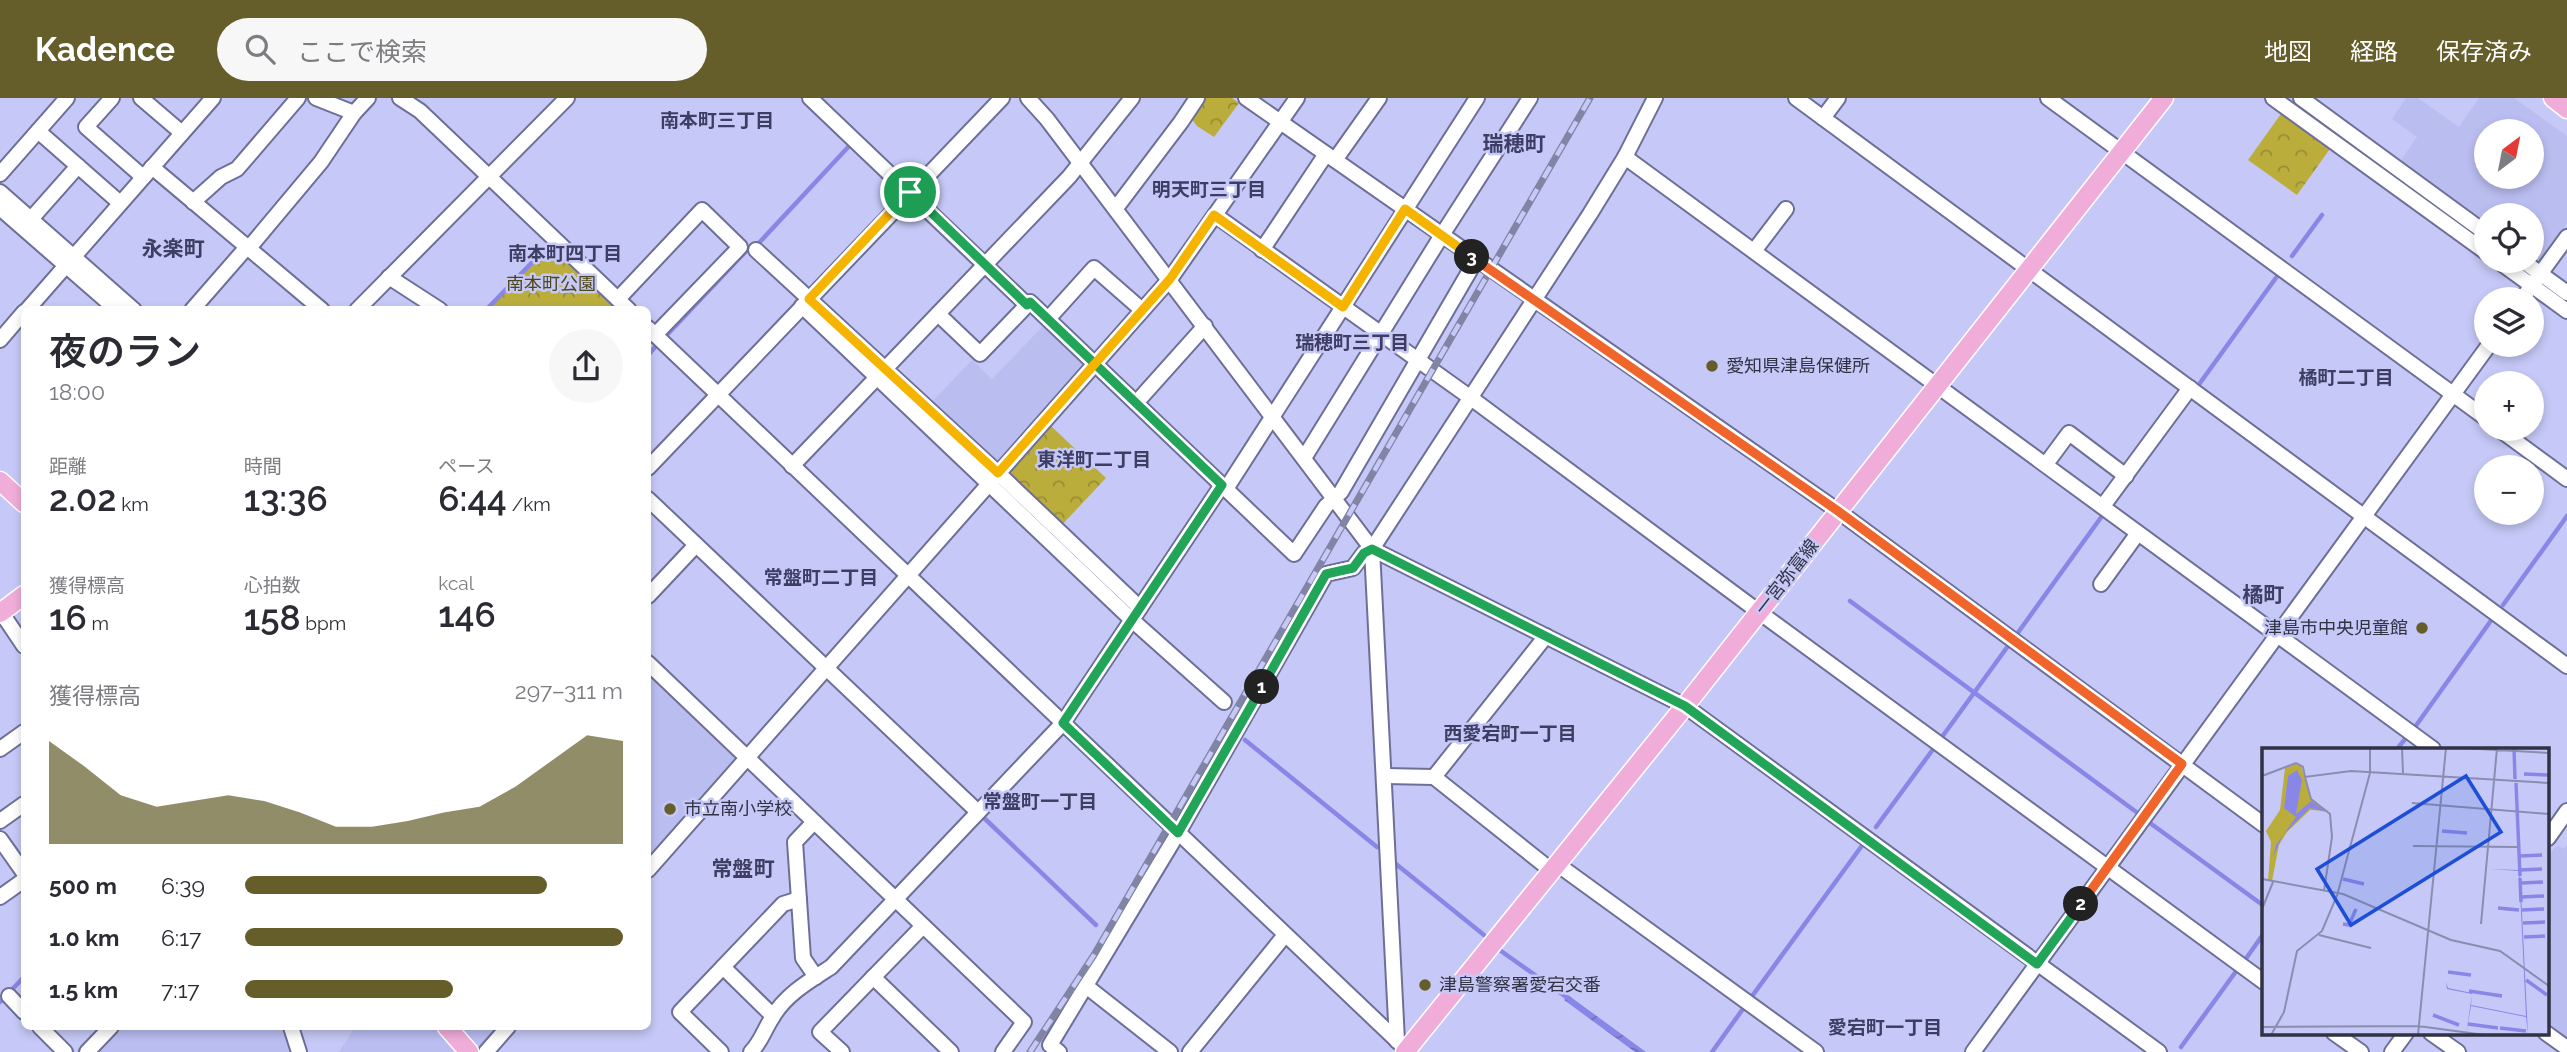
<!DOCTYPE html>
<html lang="ja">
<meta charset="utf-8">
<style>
:root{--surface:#fff;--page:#f7f7f7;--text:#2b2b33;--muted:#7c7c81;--accent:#655e2b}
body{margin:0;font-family:Raleway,"Noto Sans JP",sans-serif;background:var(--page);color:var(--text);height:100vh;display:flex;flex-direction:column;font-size:26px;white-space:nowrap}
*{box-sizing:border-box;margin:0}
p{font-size:23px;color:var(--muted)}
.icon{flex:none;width:38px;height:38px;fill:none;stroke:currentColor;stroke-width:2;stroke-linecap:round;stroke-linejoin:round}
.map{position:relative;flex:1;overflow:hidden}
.sheet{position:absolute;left:21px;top:208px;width:630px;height:724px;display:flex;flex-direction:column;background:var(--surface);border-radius:10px;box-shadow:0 4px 10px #0003}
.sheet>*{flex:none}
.needle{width:46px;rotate:32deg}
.buttons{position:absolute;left:2474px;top:21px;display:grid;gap:14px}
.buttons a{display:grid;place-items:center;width:70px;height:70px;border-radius:50%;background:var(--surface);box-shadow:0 4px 10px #0003;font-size:35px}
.pin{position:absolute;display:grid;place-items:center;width:60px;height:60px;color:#fff;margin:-30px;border:4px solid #fff;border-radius:50%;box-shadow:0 2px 7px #0007}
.km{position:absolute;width:35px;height:35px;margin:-18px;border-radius:50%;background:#222;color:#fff;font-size:19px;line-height:35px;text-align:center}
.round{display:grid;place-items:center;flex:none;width:74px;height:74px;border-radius:37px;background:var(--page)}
.overview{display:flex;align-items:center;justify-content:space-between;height:119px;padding:0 28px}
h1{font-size:38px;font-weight:600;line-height:52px}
.figures{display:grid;grid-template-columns:repeat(3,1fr);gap:10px;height:119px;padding:7px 28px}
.figures div{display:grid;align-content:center}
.figures b{font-size:35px;font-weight:600}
.figures small{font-size:19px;font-weight:400}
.figures p{font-size:19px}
.chart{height:196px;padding:14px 28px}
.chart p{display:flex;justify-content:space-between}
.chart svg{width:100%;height:126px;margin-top:7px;fill:var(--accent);opacity:.7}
ul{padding:0 28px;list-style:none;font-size:23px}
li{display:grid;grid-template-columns:112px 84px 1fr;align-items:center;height:52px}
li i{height:18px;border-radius:9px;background:var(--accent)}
header{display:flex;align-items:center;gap:42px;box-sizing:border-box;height:98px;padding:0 35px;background:var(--accent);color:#fff}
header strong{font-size:33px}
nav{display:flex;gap:38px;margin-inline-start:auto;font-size:24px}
.search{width:490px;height:63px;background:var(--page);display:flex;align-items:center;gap:18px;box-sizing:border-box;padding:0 24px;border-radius:38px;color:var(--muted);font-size:26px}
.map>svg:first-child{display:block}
.built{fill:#babdf0;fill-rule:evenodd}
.park{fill:url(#park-crowns)}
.water{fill:url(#water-waves)}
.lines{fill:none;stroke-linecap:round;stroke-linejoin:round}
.stream{stroke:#8887e8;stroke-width:4.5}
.minor-casing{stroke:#6e6f98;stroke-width:18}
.major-casing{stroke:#fff;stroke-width:21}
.minor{stroke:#fff;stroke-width:14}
.major{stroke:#f1adda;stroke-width:18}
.rail-casing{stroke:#8284a5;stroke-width:7}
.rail{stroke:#c6c9f7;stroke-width:4.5;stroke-dasharray:13;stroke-linecap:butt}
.split-1-casing{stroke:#fff;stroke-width:14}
.split-2-casing{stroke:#fff;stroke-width:14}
.split-3-casing{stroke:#fff;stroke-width:14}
.split-4-casing{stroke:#fff;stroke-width:14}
.split-1{stroke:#22a559;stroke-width:9}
.split-2{stroke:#22a559;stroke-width:9}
.split-3{stroke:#f0652b;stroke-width:9}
.split-4{stroke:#f5b400;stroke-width:9}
.poi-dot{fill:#655e2b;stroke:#c6c9f7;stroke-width:2.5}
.labels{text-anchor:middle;stroke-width:5;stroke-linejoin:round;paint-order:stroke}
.park-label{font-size:18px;fill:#4d4716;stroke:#c6c9f7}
.poi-label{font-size:18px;fill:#313244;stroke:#c6c9f7;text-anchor:start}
.street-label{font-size:18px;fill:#313244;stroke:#c6c9f7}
.neighbourhood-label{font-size:19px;font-weight:bold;fill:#3e3e64;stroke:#c6c9f7}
.quarter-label{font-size:21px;font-weight:bold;fill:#3e3e64;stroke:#c6c9f7}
.inset-river{fill:none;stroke:#8887e8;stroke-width:3.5}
.inset-road{fill:none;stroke:#8a8daf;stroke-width:2}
.view{fill:#1d4ed8;fill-opacity:0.15;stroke:#1d4ed8;stroke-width:3.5}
.inset-edge{fill:none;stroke:#313244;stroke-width:3.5}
</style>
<header>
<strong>Kadence</strong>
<div class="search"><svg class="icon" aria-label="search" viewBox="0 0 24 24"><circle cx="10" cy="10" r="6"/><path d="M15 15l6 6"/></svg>ここで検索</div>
<nav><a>地図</a><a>経路</a><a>保存済み</a></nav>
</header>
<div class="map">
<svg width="2567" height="954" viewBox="0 0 2567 954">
<defs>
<pattern id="park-crowns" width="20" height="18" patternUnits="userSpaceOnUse" patternTransform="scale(1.75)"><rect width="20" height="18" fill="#bbad3c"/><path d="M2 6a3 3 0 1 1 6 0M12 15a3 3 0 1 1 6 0" fill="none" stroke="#998d34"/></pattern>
<pattern id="water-waves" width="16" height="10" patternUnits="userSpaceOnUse" patternTransform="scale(1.75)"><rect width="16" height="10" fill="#8887e8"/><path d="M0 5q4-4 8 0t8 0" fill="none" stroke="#706fbe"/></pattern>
</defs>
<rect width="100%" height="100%" fill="#c6c9f7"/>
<!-- built -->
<g class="built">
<path d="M2406 0H2418L2459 29 2479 0H2514L2567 38V126L2540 164 2534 167 2532 163V117H2487V132L2398 66 2417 39 2392 21ZM2487 33H2532V79H2487Z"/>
<polygon points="1044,227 1083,264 1083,269 995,369 930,306 972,262 992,281"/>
<polygon points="648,571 738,660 648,762"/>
<polygon points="2567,747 2567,944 2548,930 2548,759 2555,749 2559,748 2564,751"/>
<polygon points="117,929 286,929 294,954 92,954"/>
<polygon points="355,929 439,929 461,954 339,954"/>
<polygon points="458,929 500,929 483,948 474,947"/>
</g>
<!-- park -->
<g class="park">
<polygon points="1204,0 1232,0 1239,5 1214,39 1197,28 1191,20"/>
<polygon points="2283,13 2332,48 2297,97 2248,62"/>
<polygon points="551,148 618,212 488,212"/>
<polygon points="1050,327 1106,380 1060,429 1007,375"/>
</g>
<!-- water -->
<polygon class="water" points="1568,897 1646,954 1635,954 1564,902"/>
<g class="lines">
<!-- stream -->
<g class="stream">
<polyline points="757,147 851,46"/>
<polyline points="2292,158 2322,117"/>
<polyline points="486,212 549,147"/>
<polyline points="665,239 748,151 752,155"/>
<polyline points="648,257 656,248"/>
<polyline points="2200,285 2278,177"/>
<polyline points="1850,503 2139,716"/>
<polyline points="2503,507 2567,418"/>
<polyline points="2017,536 2102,418"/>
<polyline points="2415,629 2490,524"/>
<polyline points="1942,639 2008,548"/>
<polyline points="1245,642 1377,749"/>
<polyline points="2397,651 2406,640"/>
<polyline points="982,718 1096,827"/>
<polyline points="2150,725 2264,808"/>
<polyline points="1876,729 1934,650"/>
<polyline points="1396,766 1484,837"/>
<polyline points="1501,853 1569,901"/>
<polyline points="2245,862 2264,835"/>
<polyline points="1750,901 1861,749"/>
<polyline points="0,904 24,879"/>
<polyline points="2181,949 2237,872"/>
<polyline points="1712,954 1745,908"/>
</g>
<defs>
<g id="minor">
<polyline points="112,0 86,29 143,79"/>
<polyline points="141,0 182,35"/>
<polyline points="316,0 354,15"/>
<polyline points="400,0 420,13 629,212"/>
<polyline points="810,0 1027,207"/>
<polyline points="1028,0 1047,21 1372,451 1685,608 2159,954"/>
<polyline points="1246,0 1838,413 2264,727"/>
<polyline points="1796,0 2567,568"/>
<polyline points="2048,0 2487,321"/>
<polyline points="2273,0 2487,155"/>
<polyline points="2301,0 2487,136"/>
<polyline points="1823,20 1838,0"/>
<polyline points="38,33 120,105"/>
<polyline points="1625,59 2433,651"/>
<polyline points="1335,62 1379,0"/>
<polyline points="152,69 322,212"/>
<polyline points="0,76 67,0"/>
<polyline points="0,94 134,212"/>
<polyline points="193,104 221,79 237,71 298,0"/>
<polyline points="0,110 117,212"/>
<polyline points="1116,110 1181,24 1197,0"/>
<polyline points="1215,117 1471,300 1759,514 2264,884"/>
<polyline points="31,121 78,68"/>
<polyline points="249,150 321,64 354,15 368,0"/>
<polyline points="756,152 998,375 1140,510"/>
<polyline points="1262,152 1326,56"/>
<polyline points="1754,153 1786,111"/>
<polyline points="2498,163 2567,213"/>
<polyline points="2523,163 2567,195"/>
<polyline points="389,179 440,212"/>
<polyline points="618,201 702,112 740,149 655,237"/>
<polyline points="2522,201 2567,139"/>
<polyline points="802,208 1132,522 1224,604"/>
<polyline points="27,212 213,0"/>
<polyline points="192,212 247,149"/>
<polyline points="357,212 567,0"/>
<polyline points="938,216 980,256 1030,204 1294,456 1326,408 1341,394 1476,162"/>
<polyline points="1048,221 1094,170 1142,212"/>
<polyline points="648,230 1407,952"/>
<polyline points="0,242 24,214"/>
<polyline points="1136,305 1205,228"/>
<polyline points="2499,331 2567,381"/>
<polyline points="1304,360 1442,137 1530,0"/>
<polyline points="2046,366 2069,335 2126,378"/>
<polyline points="792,368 1069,79 1132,0"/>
<polyline points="648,370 1002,0"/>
<polyline points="1226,391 1477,0"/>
<polyline points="648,401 978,714"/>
<polyline points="2103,408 2190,290"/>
<polyline points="1372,451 1397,943"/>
<polyline points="2101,486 2138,435"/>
<polyline points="648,498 696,447"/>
<polyline points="1,514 24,548"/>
<polyline points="1546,538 1434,679 1552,773"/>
<polyline points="648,565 1024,924 1003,954"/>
<polyline points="0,651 24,634"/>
<polyline points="1385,678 1434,679"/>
<polyline points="0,723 24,706"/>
<polyline points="814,724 795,744 803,860 816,879"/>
<polyline points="2548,740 2567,713"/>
<polyline points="0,741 24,775"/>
<polyline points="1557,766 1816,954"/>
<polyline points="648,772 1170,181 1297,0"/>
<polyline points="0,799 24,782"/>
<polyline points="723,869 773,918"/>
<polyline points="873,879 951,954"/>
<polyline points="1086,888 1170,954"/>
<polyline points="9,898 24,914"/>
<polyline points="40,929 65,954"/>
<polyline points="291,929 299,954"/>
<polyline points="2334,935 2361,954"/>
<polyline points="2431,935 2458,954"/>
<polyline points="2546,935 2567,950"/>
<polyline points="87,954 111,929"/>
<polyline points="486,954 508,929"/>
<polyline points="721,954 680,914 783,806 799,801"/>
<path d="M751 954C761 944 764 932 772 920 785 897 809 883 831 869L1063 625 1222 387"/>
<polyline points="842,954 820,934 923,828"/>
<polyline points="1059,954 1050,947 1178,735 1326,476 1353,470 1364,455 1372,451 1590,116 1625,59 1655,0"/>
<polyline points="1190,954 1285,837"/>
<polyline points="1973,954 2489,247"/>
<polyline points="2392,954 2406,935"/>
</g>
<g id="major">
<polyline points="2553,0 2567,11"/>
<polyline points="0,383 24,405"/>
<polyline points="0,515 24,497"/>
<polyline points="447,929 469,954"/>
<polyline points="1405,954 1685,608 2164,0"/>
</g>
</defs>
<!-- minor casing -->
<use href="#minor" class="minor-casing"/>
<!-- major casing -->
<use href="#major" class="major-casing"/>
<!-- minor -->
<use href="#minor" class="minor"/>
<!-- major -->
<use href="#major" class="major"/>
<defs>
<polyline id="rail" points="1030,954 1094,857 1590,0"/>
</defs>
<!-- rail casing -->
<use href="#rail" class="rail-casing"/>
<!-- rail -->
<use href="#rail" class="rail"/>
</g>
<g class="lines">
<defs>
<polyline id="split-1" points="910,94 1027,207 1030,204 1222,387 1063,625 1178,735 1262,589"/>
<polyline id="split-2" points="1262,589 1326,476 1353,470 1364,455 1372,451 1685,608 2037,866 2081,806"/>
<polyline id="split-3" points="1472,159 1838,413 2182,666 2081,806"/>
<polyline id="split-4" points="910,94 809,201 998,375 1170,181 1214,117 1343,209 1405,111 1472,159"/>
</defs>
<!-- split-1 casing -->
<use href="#split-1" class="split-1-casing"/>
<!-- split-2 casing -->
<use href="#split-2" class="split-2-casing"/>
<!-- split-3 casing -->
<use href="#split-3" class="split-3-casing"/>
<!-- split-4 casing -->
<use href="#split-4" class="split-4-casing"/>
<!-- split-1 -->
<use href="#split-1" class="split-1"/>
<!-- split-2 -->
<use href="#split-2" class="split-2"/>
<!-- split-3 -->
<use href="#split-3" class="split-3"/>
<!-- split-4 -->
<use href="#split-4" class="split-4"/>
</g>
<!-- markers -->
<g class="poi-dot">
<circle cx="1712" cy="268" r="7"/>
<circle cx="2422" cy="530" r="7"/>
<circle cx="670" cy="711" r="7"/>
<circle cx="1425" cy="887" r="7"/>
</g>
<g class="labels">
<!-- park labels -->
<g class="park-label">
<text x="551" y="192">南本町公園</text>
</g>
<!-- poi labels -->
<g class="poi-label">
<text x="1726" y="274">愛知県津島保健所</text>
<text x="2408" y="536" text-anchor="end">津島市中央児童館</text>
<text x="684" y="717">市立南小学校</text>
<text x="1439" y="893">津島警察署愛宕交番</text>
</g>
<!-- street labels -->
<g class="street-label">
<text transform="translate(1787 479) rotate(-52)" y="6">一宮弥富線</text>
</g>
<!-- neighbourhood labels -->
<g class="neighbourhood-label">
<text x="717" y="29">南本町三丁目</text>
<text x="1209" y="98">明天町三丁目</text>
<text x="565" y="162">南本町四丁目</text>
<text x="1352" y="251">瑞穂町三丁目</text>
<text x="2346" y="286">橘町二丁目</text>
<text x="1094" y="368">東洋町二丁目</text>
<text x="821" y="486">常盤町二丁目</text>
<text x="1510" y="642">西愛宕町一丁目</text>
<text x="1040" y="710">常盤町一丁目</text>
<text x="1885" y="936">愛宕町一丁目</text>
</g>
<!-- quarter labels -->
<g class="quarter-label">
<text x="1514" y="53">瑞穂町</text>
<text x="173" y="158">永楽町</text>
<text x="2263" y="504">橘町</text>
<text x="743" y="778">常盤町</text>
</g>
</g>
<!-- overview -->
<g transform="translate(2262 650)">
<rect width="287" height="287" fill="#c6c9f7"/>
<path d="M34 16 39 18 49 51 66 63 48 62 25 84 17 97 10 133H6L9 94 4 83 18 62 23 20Z" fill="#bbad3c"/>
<path d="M252 0 266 287 264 269 209 258 204 287 210 246 185 241 184 234 186 240 210 245 209 257 264 268 257 123 227 121 257 122ZM35 22 40 32 34 66 49 53 64 64 48 60 21 87 11 109 14 97 34 69 22 60 26 28Z" fill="#8887e8"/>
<path class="inset-river" d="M252 0 253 31M262 26 287 27M254 35 258 128M180 83 205 85M258 108 280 107M258 122 280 121M258 130 259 154M81 131 102 136M260 135 281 134M260 149 282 148M236 160 257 162M260 162 282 161M261 175 283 174M81 176 87 177 94 161M262 189 283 188M186 224 209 227M264 232 285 247M207 243 240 248M171 267 197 277M206 276 236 280M238 280 264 283"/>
<path class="inset-road" d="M140 0 141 25M199 0 287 5M108 25V0M0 28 34 15 41 19 43 29 89 23 287 35M43 29 49 51 68 66 70 89 62 143M150 55 287 66M151 98 256 99M0 131 81 146 189 192 238 203 287 238M76 144 108 25M0 161 11 134M219 176 235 0M57 187 109 200M0 279 156 278 223 287M9 287 22 264 35 203 60 183 76 145M156 287 184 0"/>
<path class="view" d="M204 28 239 84 89 177 55 121Z"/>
<rect width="287" height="287" class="inset-edge"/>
</g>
</svg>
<div class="buttons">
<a><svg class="needle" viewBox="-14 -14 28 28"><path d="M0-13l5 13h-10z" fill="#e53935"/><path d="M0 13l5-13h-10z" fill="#7c7c81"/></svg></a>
<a><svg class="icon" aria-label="locate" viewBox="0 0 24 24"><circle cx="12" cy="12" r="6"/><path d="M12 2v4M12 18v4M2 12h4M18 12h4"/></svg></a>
<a><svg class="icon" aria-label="layers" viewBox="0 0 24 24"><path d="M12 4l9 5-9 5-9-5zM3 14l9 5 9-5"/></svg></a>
<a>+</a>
<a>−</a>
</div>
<div class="pin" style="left:910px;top:94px;background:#1e9e55"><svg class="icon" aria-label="arrive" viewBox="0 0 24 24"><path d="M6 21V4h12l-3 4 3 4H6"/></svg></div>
<b class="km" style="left:1262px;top:589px">1</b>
<b class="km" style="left:2081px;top:806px">2</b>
<b class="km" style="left:1472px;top:159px">3</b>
<section class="sheet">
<div class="overview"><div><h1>夜のラン</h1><p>18:00</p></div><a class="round"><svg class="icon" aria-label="share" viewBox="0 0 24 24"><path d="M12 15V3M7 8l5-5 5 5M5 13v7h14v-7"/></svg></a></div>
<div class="figures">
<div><p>距離</p><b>2.02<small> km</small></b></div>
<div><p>時間</p><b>13:36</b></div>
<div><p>ペース</p><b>6:44<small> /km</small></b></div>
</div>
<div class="figures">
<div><p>獲得標高</p><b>16<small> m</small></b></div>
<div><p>心拍数</p><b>158<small> bpm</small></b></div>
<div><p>kcal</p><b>146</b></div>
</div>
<div class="chart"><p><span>獲得標高</span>297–311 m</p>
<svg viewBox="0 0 160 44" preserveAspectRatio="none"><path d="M0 44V8L10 17L20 27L30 31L40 29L50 27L60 29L70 33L80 38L90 38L100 36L110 33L120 31L130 24L140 15L150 6L160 8V44z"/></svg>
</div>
<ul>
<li><b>500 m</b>6:39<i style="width:80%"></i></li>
<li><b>1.0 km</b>6:17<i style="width:100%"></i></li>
<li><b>1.5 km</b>7:17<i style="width:55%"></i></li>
</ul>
</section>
</div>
